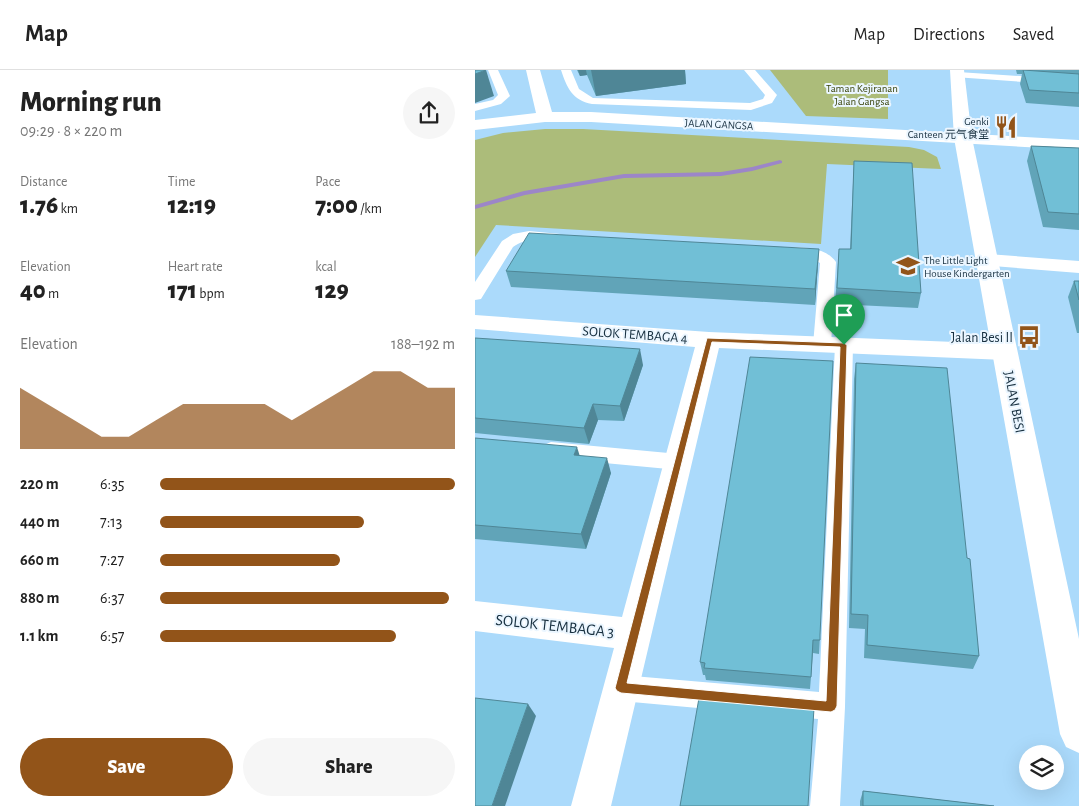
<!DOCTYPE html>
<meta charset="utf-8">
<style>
:root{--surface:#fff;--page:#f6f6f6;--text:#222;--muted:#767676;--line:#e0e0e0;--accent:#925419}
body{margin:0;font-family:"Alegreya Sans","Noto Sans SC",sans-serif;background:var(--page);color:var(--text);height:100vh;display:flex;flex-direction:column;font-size:19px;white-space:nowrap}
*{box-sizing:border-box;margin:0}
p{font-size:16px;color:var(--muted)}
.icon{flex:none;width:28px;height:28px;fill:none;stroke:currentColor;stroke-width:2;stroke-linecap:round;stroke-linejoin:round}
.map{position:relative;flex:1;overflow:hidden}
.sheet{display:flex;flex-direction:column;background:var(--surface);width:475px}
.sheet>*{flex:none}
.controls{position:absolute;left:544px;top:675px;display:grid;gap:10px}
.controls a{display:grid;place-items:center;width:45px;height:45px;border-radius:50%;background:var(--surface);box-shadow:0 5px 20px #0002;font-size:25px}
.pin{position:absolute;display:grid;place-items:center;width:42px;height:42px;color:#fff;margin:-51px -21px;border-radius:50% 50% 50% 0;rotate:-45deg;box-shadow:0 0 5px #0007}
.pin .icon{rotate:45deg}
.round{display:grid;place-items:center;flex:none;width:52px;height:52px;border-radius:26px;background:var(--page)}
.overview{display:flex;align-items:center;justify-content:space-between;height:85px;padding:0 20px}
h1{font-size:28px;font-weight:800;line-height:38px}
.stats{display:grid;grid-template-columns:repeat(3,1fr);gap:8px;height:85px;padding:5px 20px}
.stats div{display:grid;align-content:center}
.stats b{font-size:25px;font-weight:800}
.stats small{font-size:14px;font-weight:400}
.stats p{font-size:14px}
.chart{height:140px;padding:10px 20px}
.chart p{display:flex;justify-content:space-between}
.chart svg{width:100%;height:90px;margin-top:5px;fill:var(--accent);opacity:.7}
.primary-button{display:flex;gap:10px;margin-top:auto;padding:10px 20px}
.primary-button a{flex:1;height:58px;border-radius:30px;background:var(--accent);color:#fff;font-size:20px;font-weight:800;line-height:58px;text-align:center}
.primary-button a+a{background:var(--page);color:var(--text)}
ul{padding:0 20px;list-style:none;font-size:16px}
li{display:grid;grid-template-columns:80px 60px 1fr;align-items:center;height:38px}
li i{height:12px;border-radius:6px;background:var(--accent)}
header{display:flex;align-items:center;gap:30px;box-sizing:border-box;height:70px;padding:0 25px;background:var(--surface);border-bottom:1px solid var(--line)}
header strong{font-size:24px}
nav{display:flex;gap:28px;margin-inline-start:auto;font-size:18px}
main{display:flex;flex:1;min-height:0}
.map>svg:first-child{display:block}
.green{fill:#acbc7a}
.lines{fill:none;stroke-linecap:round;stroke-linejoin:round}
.stream{fill:#9c86c8;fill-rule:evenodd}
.lane{fill:#fff;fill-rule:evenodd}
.street{fill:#fff;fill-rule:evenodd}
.secondary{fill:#fff;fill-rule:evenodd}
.wall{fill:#61a4b8}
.shaded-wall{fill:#4f8696}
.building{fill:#71bfd6;stroke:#4f8696}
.route{fill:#925419;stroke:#fff;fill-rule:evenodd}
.labels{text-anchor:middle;stroke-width:4;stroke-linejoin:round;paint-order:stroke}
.far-park-label{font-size:11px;fill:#39430a;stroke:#ebf6ff}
.far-poi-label{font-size:11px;fill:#183040;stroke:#ebf6ff;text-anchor:end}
.far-street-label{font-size:11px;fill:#183040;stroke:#ebf6ff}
.street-label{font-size:14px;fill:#183040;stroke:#ebf6ff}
.poi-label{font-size:14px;fill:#183040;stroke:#ebf6ff;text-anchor:end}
.near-street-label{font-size:16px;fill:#183040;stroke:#ebf6ff}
</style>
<header>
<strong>Map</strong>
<nav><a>Map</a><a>Directions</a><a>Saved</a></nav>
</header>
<main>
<section class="sheet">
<div class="overview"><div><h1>Morning run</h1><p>09:29 · 8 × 220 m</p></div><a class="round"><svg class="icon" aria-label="share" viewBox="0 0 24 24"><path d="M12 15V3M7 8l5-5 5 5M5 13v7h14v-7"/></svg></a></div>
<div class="stats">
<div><p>Distance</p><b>1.76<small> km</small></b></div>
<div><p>Time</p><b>12:19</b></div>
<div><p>Pace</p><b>7:00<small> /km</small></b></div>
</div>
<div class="stats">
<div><p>Elevation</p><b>40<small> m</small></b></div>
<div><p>Heart rate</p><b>171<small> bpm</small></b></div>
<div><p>kcal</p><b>129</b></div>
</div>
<div class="chart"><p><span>Elevation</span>188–192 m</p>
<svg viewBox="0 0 160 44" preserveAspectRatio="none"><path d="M0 44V14L10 22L20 30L30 38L40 38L50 30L60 22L70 22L80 22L90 22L100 30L110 22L120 14L130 6L140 6L150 14L160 14V44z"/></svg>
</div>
<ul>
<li><b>220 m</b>6:35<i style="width:100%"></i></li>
<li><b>440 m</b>7:13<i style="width:69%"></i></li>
<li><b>660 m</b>7:27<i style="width:61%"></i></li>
<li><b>880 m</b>6:37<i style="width:98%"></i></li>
<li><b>1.1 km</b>6:57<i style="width:80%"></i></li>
</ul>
<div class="primary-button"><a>Save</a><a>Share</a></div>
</section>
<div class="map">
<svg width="604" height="736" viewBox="0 0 604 736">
<rect width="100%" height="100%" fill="#abdafb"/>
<!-- green -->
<g class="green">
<polygon points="295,0 413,0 413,49 331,46"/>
<polygon points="70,59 108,59 434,77 449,80 462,87 466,99 352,94 346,174 21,155 0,187 0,70 28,63"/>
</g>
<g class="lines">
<!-- stream -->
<polygon class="stream" points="305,90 307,91 307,93 277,101 246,106 149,108 50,125 0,139 0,135 49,121 149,104 246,102 277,97"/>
<!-- lane -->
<g class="lane">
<polygon points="13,0 23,0 35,26 26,34 0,41 0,34 18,30 23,25"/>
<path d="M86 0H96L104 19 118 28 275 33 288 29 290 25 269 0H280L302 25 297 33 276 40 117 34C97 30 92 18 86 0Z"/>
<polygon points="483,2 604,10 604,16 479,7 478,5 479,3"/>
<path d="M54 161 85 164 87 167 85 170C68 174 54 165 38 177L6 229 0 230V212L27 171 38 164Z"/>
<path d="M318 177C333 178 351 178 361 192L356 275 353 279 347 281 341 279 338 275 345 193 336 188 313 185 310 182 313 179Z"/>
<polygon points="369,269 375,271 378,275 370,637 365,736 335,736 343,649 146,631 137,627 133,618 137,609 146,605 344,622 360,275 363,271"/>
<polygon points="76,372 204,384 211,386 214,392 211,398 204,400 76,388 69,385 66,380 69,375"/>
</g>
<!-- street -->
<g class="street">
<polygon points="51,0 65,0 77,42 116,42 604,70 604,80 116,52 70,52 0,60 0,50 61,43"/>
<polygon points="513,184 604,191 604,203 505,195 502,190 505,185"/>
<polygon points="0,245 234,262 530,274 539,276 542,282 539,288 530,290 244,278 136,736 96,736 139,578 0,561 0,531 147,547 220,277 0,259"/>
</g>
<!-- secondary -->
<polygon class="secondary" points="475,0 489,0 497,68 604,569 604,683 591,677 585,664 479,68"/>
</g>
<!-- wall -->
<g class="wall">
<polygon points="102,0 210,0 211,14 121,26 112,5 105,6"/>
<polygon points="541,0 604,0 604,37 551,33 545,14 547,4 542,4"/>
<polygon points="556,76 604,78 604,160 568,157 552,91"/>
<polygon points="379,91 446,223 443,238 360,234 364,179 375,179"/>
<polygon points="344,179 340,235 36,217 31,201"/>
<polygon points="599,211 604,211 604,263 602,263 593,227"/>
<polygon points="0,268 168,295 149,351 123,350 114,374 0,363"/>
<polygon points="381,293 492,488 504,586 498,599 389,588 390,559 374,558 379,309"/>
<polygon points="0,368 104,385 136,403 111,479 0,469"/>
<polygon points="345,565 344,584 338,583 335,619 231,610 230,605 228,605 225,592"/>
<polygon points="388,721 519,736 385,736 385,731"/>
</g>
<!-- shaded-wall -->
<g class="shaded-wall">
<polygon points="11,0 19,26 0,33 0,4"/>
<polygon points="103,0 111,0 112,5 105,6"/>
<polygon points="116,0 210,0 211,14 121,26"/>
<polygon points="344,179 343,194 340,235 340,219"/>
<polygon points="165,279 168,295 149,351 145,336"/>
<polygon points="118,334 123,350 114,374 109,358"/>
<polygon points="102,377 107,393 99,385"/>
<polygon points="132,388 136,403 111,479 106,464"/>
<polygon points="53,634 61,646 30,736 17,736"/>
</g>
<!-- building -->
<g class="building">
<polygon points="0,0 11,0 0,4"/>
<polygon points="548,0 604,4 604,23 554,20"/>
<polygon points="556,76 604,78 604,144 573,142"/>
<polygon points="379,91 437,93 446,223 362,218 364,179 376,179"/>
<polygon points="54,163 344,179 340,219 31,201"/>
<polygon points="599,211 604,211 604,230"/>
<polygon points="0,268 165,279 145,336 118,334 109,358 0,348"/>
<polygon points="275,287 358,291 345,565 345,570 338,570 336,607 229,598 230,593 225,592"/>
<polygon points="381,293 472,298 492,488 495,489 504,586 392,575 393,545 376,544"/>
<polygon points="0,368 102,377 99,385 132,388 106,464 0,455"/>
<polygon points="0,628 53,634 17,736 0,736"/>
<polygon points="224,628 339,638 333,736 205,736"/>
<polygon points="388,721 519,736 388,736"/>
</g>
<!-- route -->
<path class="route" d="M232 268 369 273 372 275 362 636 360 640 356 642 146 623 142 621 140 618ZM237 272 365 277 351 631 152 613Z"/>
<!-- icons -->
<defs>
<symbol id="restaurant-bare" viewBox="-9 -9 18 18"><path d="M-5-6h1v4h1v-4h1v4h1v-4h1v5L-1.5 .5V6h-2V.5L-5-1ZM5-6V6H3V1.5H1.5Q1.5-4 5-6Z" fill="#925419" stroke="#ebf6ff" stroke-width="2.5" paint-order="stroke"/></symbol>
<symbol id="school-bare" viewBox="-9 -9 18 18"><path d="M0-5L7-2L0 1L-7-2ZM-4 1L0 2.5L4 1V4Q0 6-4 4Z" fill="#925419" stroke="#ebf6ff" stroke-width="2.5" paint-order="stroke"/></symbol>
<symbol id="bus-bare" viewBox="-9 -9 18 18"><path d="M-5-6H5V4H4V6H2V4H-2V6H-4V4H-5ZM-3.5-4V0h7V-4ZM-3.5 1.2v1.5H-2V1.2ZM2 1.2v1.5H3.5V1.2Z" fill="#925419" stroke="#ebf6ff" stroke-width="2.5" paint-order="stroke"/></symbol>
</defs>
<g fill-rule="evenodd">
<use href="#restaurant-bare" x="515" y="41" width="32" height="32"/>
<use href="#school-bare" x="417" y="180" width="32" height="32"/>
<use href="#bus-bare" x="538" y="251" width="32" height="32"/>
</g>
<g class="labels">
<!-- far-park labels -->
<g class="far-park-label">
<text x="387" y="22">Taman Kejiranan<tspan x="387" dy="13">Jalan Gangsa</tspan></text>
</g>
<!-- far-poi labels -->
<g class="far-poi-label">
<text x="514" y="55">Genki<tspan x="514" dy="13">Canteen 元气食堂</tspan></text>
<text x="449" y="194" text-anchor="start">The Little Light<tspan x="449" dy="13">House Kindergarten</tspan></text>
</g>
<!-- far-street labels -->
<g class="far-street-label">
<text transform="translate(244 54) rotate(3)" y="4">JALAN GANGSA</text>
</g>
<!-- street labels -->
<g class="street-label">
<text transform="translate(160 264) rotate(4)" y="5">SOLOK TEMBAGA 4</text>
<text transform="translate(540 332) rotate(79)" y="5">JALAN BESI</text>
</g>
<!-- poi labels -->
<g class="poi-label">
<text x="538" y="272">Jalan Besi II</text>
</g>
<!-- near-street labels -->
<g class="near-street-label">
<text transform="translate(80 555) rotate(6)" y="6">SOLOK TEMBAGA 3</text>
</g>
</g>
</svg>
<div class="controls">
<a><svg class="icon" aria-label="layers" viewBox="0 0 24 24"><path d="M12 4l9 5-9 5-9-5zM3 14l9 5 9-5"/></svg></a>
</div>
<div class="pin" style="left:369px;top:275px;background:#1e9e55"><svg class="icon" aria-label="arrive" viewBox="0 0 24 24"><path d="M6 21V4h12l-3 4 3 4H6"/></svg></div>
</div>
</main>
